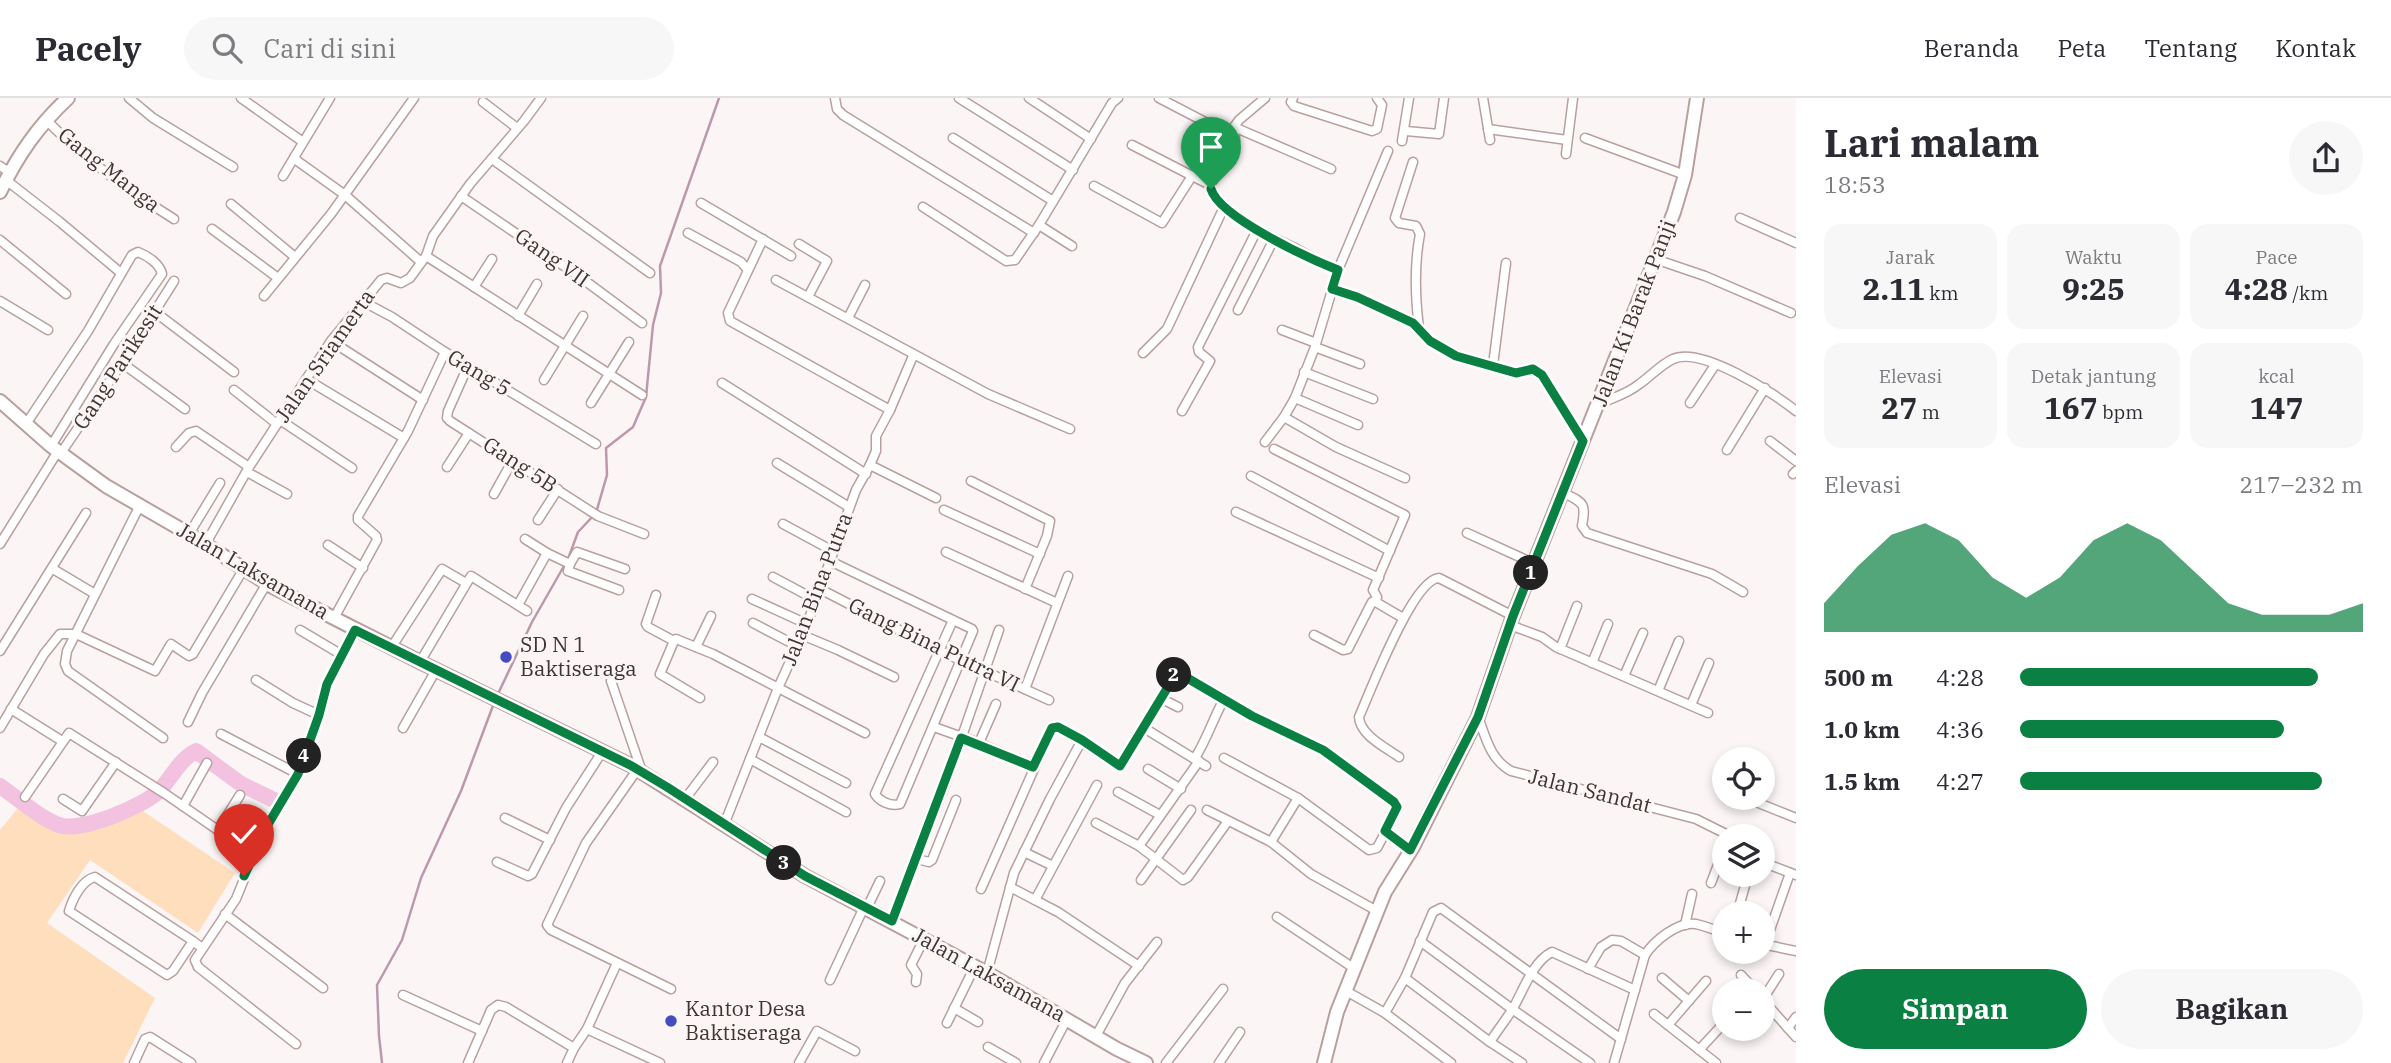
<!DOCTYPE html>
<html lang="id">
<meta charset="utf-8">
<style>
:root{--surface:#fff;--page:#f7f7f7;--text:#2b2b33;--muted:#7c7c81;--line:#e1e1e2;--accent:#0b8043}
body{margin:0;font-family:"IBM Plex Serif",serif;background:var(--page);color:var(--text);height:100vh;display:flex;flex-direction:column;font-size:26px;white-space:nowrap}
*{box-sizing:border-box;margin:0}
p{font-size:23px;color:var(--muted)}
.icon{flex:none;width:38px;height:38px;fill:none;stroke:currentColor;stroke-width:2;stroke-linecap:round;stroke-linejoin:round}
.map{position:relative;flex:1;overflow:hidden}
.panel{display:flex;flex-direction:column;background:var(--surface);width:595px}
.panel>*{flex:none}
.buttons{position:absolute;left:1712px;top:649px;display:grid;gap:14px}
.buttons a{display:grid;place-items:center;width:63px;height:63px;border-radius:50%;background:var(--surface);box-shadow:0 4px 10px #0003;font-size:35px}
.pin{position:absolute;display:grid;place-items:center;width:60px;height:60px;color:#fff;margin:-72px -30px;border-radius:50% 50% 50% 0;rotate:-45deg;box-shadow:0 0 7px #0007}
.pin .icon{rotate:45deg}
.km{position:absolute;width:35px;height:35px;margin:-18px;border-radius:50%;background:#222;color:#fff;font-size:19px;line-height:35px;text-align:center}
.round{display:grid;place-items:center;flex:none;width:74px;height:74px;border-radius:37px;background:var(--page)}
.overview{display:flex;align-items:center;justify-content:space-between;height:119px;padding:0 28px}
h1{font-size:38px;font-weight:700;line-height:52px}
.stats{display:grid;grid-template-columns:repeat(3,1fr);gap:10px;height:119px;padding:7px 28px}
.stats div{display:grid;align-content:center;border-radius:18px;background:var(--page);text-align:center}
.stats b{font-size:30px;font-weight:700}
.stats small{font-size:19px;font-weight:400}
.stats p{font-size:19px}
.chart{height:196px;padding:14px 28px}
.chart p{display:flex;justify-content:space-between}
.chart svg{width:100%;height:126px;margin-top:7px;fill:var(--accent);opacity:.7}
.cta{display:flex;gap:14px;margin-top:auto;padding:14px 28px}
.cta a{flex:1;height:80px;border-radius:42px;background:var(--accent);color:#fff;font-size:28px;font-weight:700;line-height:80px;text-align:center}
.cta a+a{background:var(--page);color:var(--text)}
ul{padding:0 28px;list-style:none;font-size:23px}
li{display:grid;grid-template-columns:112px 84px 1fr;align-items:center;height:52px}
li i{height:18px;border-radius:9px;background:var(--accent)}
header{display:flex;align-items:center;gap:42px;box-sizing:border-box;height:98px;padding:0 35px;background:var(--surface);border-bottom:2px solid var(--line)}
header strong{font-size:33px}
nav{display:flex;gap:38px;margin-inline-start:auto;font-size:24px}
.search{width:490px;height:63px;background:var(--page);display:flex;align-items:center;gap:18px;box-sizing:border-box;padding:0 24px;border-radius:38px;color:var(--muted);font-size:26px}
main{display:flex;flex:1;min-height:0}
.map>svg:first-child{display:block}
.green{fill:#ffdebe}
.lines{fill:none;stroke-linecap:round;stroke-linejoin:round}
.stream{stroke:#bd98ad;stroke-width:2.5}
.river{stroke:#f3c2e1;stroke-width:16}
.street-casing{stroke:#b9a09e;stroke-width:11}
.secondary-casing{stroke:#b9a09e;stroke-width:16}
.street{stroke:#fff;stroke-width:8}
.secondary{stroke:#fff;stroke-width:12}
.route-casing{stroke:#fff;stroke-width:14}
.route{stroke:#0b8043;stroke-width:9}
.poi-dot{fill:#454bc0;stroke:#fbf6f5;stroke-width:2.5}
.labels{text-anchor:middle;stroke-width:6;stroke-linejoin:round;paint-order:stroke}
.street-label{font-size:21px;fill:#3f3534;stroke:#fbf6f5}
.poi-label{font-size:21px;fill:#3f3534;stroke:#fbf6f5;text-anchor:start}
</style>
<header>
<strong>Pacely</strong>
<div class="search"><svg class="icon" aria-label="search" viewBox="0 0 24 24"><circle cx="10" cy="10" r="6"/><path d="M15 15l6 6"/></svg>Cari di sini</div>
<nav><a>Beranda</a><a>Peta</a><a>Tentang</a><a>Kontak</a></nav>
</header>
<main>
<div class="map">
<svg width="1796" height="965" viewBox="0 0 1796 965">
<rect width="100%" height="100%" fill="#fbf6f5"/>
<!-- green -->
<polygon class="green" points="17,711 58,733 98,732 140,711 235,775 198,835 90,762 47,825 155,900 123,965 0,965 0,732"/>
<g class="lines">
<!-- stream -->
<g class="stream">
<polyline points="568,461 578,434 596,415 607,377 606,350 633,329 646,299 653,227 661,195 660,168 719,0"/>
<polyline points="497,598 532,524 564,468"/>
<polyline points="382,965 379,938 377,887 402,842 421,780 461,693 494,605"/>
</g>
<!-- river -->
<path class="river" d="M0 688C19 701 38 719 59 727 80 735 145 708 160 692 172 679 179 662 196 653L241 686 278 704"/>
<defs>
<g id="street">
<polyline points="129,0 153,20 233,69"/>
<polyline points="241,0 303,44"/>
<polyline points="330,0 295,58 296,62 345,97 421,164"/>
<polyline points="835,0 837,11 843,17 1034,135"/>
<polyline points="959,0 1073,72"/>
<polyline points="1029,0 1091,41"/>
<polyline points="1159,0 1234,39"/>
<path d="M1265 0 1239 22 1234 29 1235 43 1229 58 1210 87C1218 119 1268 137 1295 150 1309 158 1323 166 1338 172"/>
<polyline points="1293,0 1291,4 1294,8 1372,33 1377,31 1382,7 1377,0"/>
<polyline points="1483,0 1490,42"/>
<polyline points="483,4 517,30"/>
<polyline points="45,21 73,48 124,89 174,121"/>
<polyline points="1234,29 1331,71"/>
<polyline points="1488,31 1567,42"/>
<polyline points="1406,33 1439,36 1444,0"/>
<polyline points="953,40 1053,103"/>
<polyline points="1585,40 1685,77"/>
<polyline points="1402,43 1409,0"/>
<polyline points="1132,47 1210,87"/>
<polyline points="1566,56 1573,0"/>
<polyline points="492,61 650,175"/>
<path d="M1413 64 1395 120 1399 125 1416 128 1420 136C1414 167 1415 198 1419 230"/>
<polyline points="0,68 9,74"/>
<polyline points="283,78 295,58"/>
<polyline points="6,82 60,124 121,175"/>
<polyline points="1094,88 1162,125 1192,78"/>
<polyline points="461,98 580,179 642,225"/>
<polyline points="701,105 791,158"/>
<polyline points="231,106 295,159"/>
<polyline points="923,109 1006,163 1015,162 1039,127 1112,5 1118,0"/>
<polyline points="1740,120 1796,145"/>
<polyline points="1039,127 1072,148"/>
<polyline points="212,131 278,180"/>
<polyline points="688,135 741,164 747,171"/>
<polyline points="763,141 728,215 730,223 890,312"/>
<polyline points="0,142 66,196"/>
<polyline points="799,146 827,163 808,199"/>
<polyline points="426,158 642,297"/>
<polyline points="1655,161 1705,178 1791,215"/>
<polyline points="776,182 988,296 1070,331"/>
<polyline points="474,189 492,161"/>
<path d="M1332 191 1357 199 1413 225 1430 243 1456 258 1516 275C1526 271 1533 270 1542 277L1583 343"/>
<polyline points="264,198 331,116 414,0"/>
<polyline points="0,203 48,232"/>
<polyline points="362,203 392,219 445,254 596,346"/>
<polyline points="1238,212 1274,141"/>
<polyline points="155,214 234,274"/>
<polyline points="518,218 537,186"/>
<polyline points="848,220 865,187"/>
<polyline points="1282,232 1316,245"/>
<polyline points="331,243 423,302"/>
<polyline points="1315,249 1360,266"/>
<polyline points="1143,255 1167,231 1224,109"/>
<polyline points="122,265 185,311"/>
<polyline points="1493,267 1506,165"/>
<polyline points="468,268 448,313 447,320 450,323 598,418 644,436"/>
<polyline points="1304,274 1373,301"/>
<polyline points="306,281 404,340"/>
<polyline points="544,282 583,218"/>
<polyline points="722,285 866,376"/>
<polyline points="234,292 277,326"/>
<polyline points="1295,300 1358,327"/>
<polyline points="591,305 629,244"/>
<polyline points="1690,305 1715,267"/>
<path d="M1599 306C1612 300 1627 296 1638 287 1650 279 1660 267 1673 261 1701 248 1774 295 1796 313"/>
<polyline points="1182,313 1210,263 1199,254 1198,249 1257,132"/>
<polyline points="1284,319 1336,349 1405,380"/>
<polyline points="280,322 352,370"/>
<path d="M26 326 88 233 132 157 138 154C148 158 160 166 162 176L114 246 51 348"/>
<polyline points="1770,343 1796,363"/>
<polyline points="1265,344 1284,319 1295,300 1315,249 1338,172 1388,53"/>
<polyline points="176,349 189,335 196,333 249,369"/>
<polyline points="1274,351 1405,417 1373,492 1377,499 1376,504"/>
<polyline points="1727,352 1765,290"/>
<polyline points="61,355 122,265 174,183"/>
<polyline points="777,365 849,409"/>
<polyline points="870,367 936,400"/>
<polyline points="447,369 469,335"/>
<polyline points="247,374 287,396"/>
<polyline points="1793,376 1796,373"/>
<polyline points="1251,378 1390,453"/>
<polyline points="971,383 1050,423 1047,438 1025,491"/>
<path d="M1564 395C1584 405 1586 405 1582 428L1587 435 1712 476 1743 494"/>
<polyline points="494,396 513,362"/>
<polyline points="140,407 67,553 65,566 68,573 163,640"/>
<polyline points="944,412 1040,456"/>
<polyline points="1236,414 1379,480"/>
<polyline points="538,422 558,391"/>
<polyline points="783,426 833,453"/>
<polyline points="1467,435 1535,466"/>
<polyline points="189,436 220,385"/>
<polyline points="0,446 58,353"/>
<polyline points="205,447 249,369 331,243 381,182 387,180 401,185 410,180 426,158 433,138 470,86 524,23 541,0"/>
<polyline points="328,447 363,470"/>
<polyline points="946,454 1057,505"/>
<polyline points="547,455 570,466 568,473 619,492"/>
<path d="M830 463 953 522 972 531 973 533 900 706C891 709 879 703 875 696L953 522"/>
<polyline points="570,466 577,454 625,471"/>
<polyline points="53,471 95,496"/>
<polyline points="773,479 816,502"/>
<polyline points="820,491 940,553 1049,602"/>
<polyline points="656,497 646,526 648,529 674,543 676,541 713,556 865,635"/>
<polyline points="752,501 807,526"/>
<polyline points="518,507 547,455 525,441"/>
<polyline points="334,520 377,442 376,438 358,422 358,418 408,333 445,254"/>
<polyline points="753,525 797,548"/>
<polyline points="1510,527 1542,539 1556,549 1708,615"/>
<polyline points="300,532 342,557"/>
<polyline points="802,537 838,552 894,579"/>
<polyline points="1314,537 1343,552 1348,551 1372,504 1374,503 1403,520"/>
<polyline points="674,543 660,576 700,600"/>
<polyline points="696,549 711,518"/>
<polyline points="391,550 442,471 466,485"/>
<polyline points="1560,551 1577,508"/>
<polyline points="0,553 86,415"/>
<polyline points="420,564 471,478 527,513"/>
<polyline points="1592,565 1608,526"/>
<polyline points="623,577 614,579 611,583 642,674"/>
<polyline points="1624,578 1643,535"/>
<polyline points="256,582 293,605 319,617"/>
<polyline points="1025,591 1068,478"/>
<polyline points="1658,593 1679,543"/>
<polyline points="1162,601 1178,609"/>
<polyline points="1691,607 1709,565"/>
<polyline points="11,611 62,643"/>
<path d="M1478 619C1486 640 1490 661 1511 673L1696 721 1730 738"/>
<polyline points="188,624 202,595 267,485"/>
<polyline points="934,629 979,645 1033,669"/>
<polyline points="0,630 44,556 60,536 76,536 155,573 171,546 189,558 193,556 243,472"/>
<polyline points="403,630 436,572"/>
<polyline points="1144,630 1206,668"/>
<polyline points="221,636 298,676"/>
<polyline points="759,639 846,685"/>
<polyline points="979,645 996,606"/>
<path d="M1399 659C1385 649 1360 637 1359 619 1370 594 1413 481 1439 480L1513 518"/>
<path d="M1195 660C1207 641 1213 621 1224 601"/>
<polyline points="750,661 846,714"/>
<polyline points="1732,661 1734,662"/>
<polyline points="1148,671 1181,691"/>
<polyline points="637,672 586,745 547,827 551,832 671,891"/>
<polyline points="1762,673 1762,679"/>
<polyline points="1118,694 1160,717"/>
<polyline points="25,699 69,635 164,695 251,755"/>
<polyline points="1746,700 1796,720"/>
<polyline points="63,701 82,713 116,664"/>
<polyline points="685,701 713,664"/>
<polyline points="183,708 207,665"/>
<polyline points="1207,712 1271,744 1311,776 1377,813"/>
<polyline points="505,720 550,742"/>
<polyline points="1096,725 1139,748 1183,782 1188,779 1228,723"/>
<polyline points="724,727 778,590 807,526 856,392 870,367 876,353 876,338 890,312 913,258"/>
<polyline points="218,732 240,697"/>
<polyline points="1385,733 1410,752"/>
<polyline points="1271,744 1298,700"/>
<polyline points="1139,748 1199,663"/>
<polyline points="1024,754 1053,768"/>
<polyline points="917,761 929,764 932,762 956,702"/>
<polyline points="497,764 528,778 532,776 566,710 602,654"/>
<polyline points="1762,764 1796,777"/>
<polyline points="1141,782 1191,712"/>
<polyline points="1711,785 1724,751"/>
<polyline points="1010,789 1058,814 1139,868"/>
<polyline points="981,791 1052,630 1058,629 1120,668 1177,574 1252,618 1323,652 1394,704 1397,709 1396,714 1377,750 1369,752 1298,700 1224,660"/>
<polyline points="1035,802 1097,687"/>
<polyline points="867,810 880,783"/>
<polyline points="225,816 323,890"/>
<polyline points="1737,816 1748,777"/>
<polyline points="1277,819 1355,871"/>
<polyline points="892,823 945,687 999,532"/>
<polyline points="1685,827 1692,796"/>
<path d="M193 843 95 779C82 782 73 800 69 813L167 877 173 873 193 843 202 850"/>
<polyline points="1420,843 1512,911 1590,965"/>
<polyline points="1762,846 1796,853"/>
<polyline points="1765,846 1790,775"/>
<polyline points="1588,871 1601,849 1612,842 1621,843 1645,857"/>
<polyline points="987,875 1014,775 1050,701 1082,642"/>
<polyline points="1741,877 1755,892"/>
<polyline points="1405,880 1490,944 1522,965"/>
<polyline points="1662,880 1689,903"/>
<polyline points="830,882 864,809"/>
<polyline points="916,884 917,876 911,867 924,841"/>
<polyline points="1346,893 1385,915 1451,965"/>
<polyline points="403,897 482,933"/>
<polyline points="1762,901 1796,939"/>
<polyline points="1763,901 1779,876"/>
<polyline points="954,910 978,924"/>
<polyline points="1385,915 1405,880 1433,814 1441,810 1621,941"/>
<polyline points="1654,916 1716,965"/>
<polyline points="947,925 975,868"/>
<polyline points="1668,927 1706,883"/>
<polyline points="1788,930 1796,919"/>
<polyline points="587,931 660,965"/>
<polyline points="1096,938 1125,885 1157,844"/>
<path d="M1490 944C1497 933 1505 923 1512 912 1523 894 1532 864 1552 854L1635 892"/>
<polyline points="296,946 198,869 195,862 236,801 253,759 251,755 298,676 319,617 327,586 355,532"/>
<polyline points="988,949 1016,965"/>
<polyline points="1699,952 1724,925"/>
<polyline points="134,965 145,941 150,939 191,965"/>
<polyline points="468,965 491,912 498,907 506,909 574,950"/>
<polyline points="567,965 574,950 587,931 617,865"/>
<polyline points="799,965 817,933 855,953"/>
<polyline points="1044,965 1067,921"/>
<polyline points="1166,965 1223,891"/>
<polyline points="1219,965 1240,934"/>
<path d="M1614 965 1645 857C1654 843 1678 823 1696 826 1705 828 1715 832 1724 835"/>
</g>
<g id="secondary">
<path d="M0 94C18 57 38 28 68 0"/>
<polyline points="0,303 51,348 106,388 189,436 271,488 420,564 630,667 805,778 987,875 1117,951 1146,965"/>
<polyline points="1324,965 1337,914 1385,794 1413,749 1478,619 1513,518 1674,114 1685,77 1697,0"/>
</g>
</defs>
<!-- street casing -->
<use href="#street" class="street-casing"/>
<!-- secondary casing -->
<use href="#secondary" class="secondary-casing"/>
<!-- street -->
<use href="#street" class="street"/>
<!-- secondary -->
<use href="#secondary" class="secondary"/>
</g>
<g class="lines">
<defs>
<path id="route" d="M244 778 253 759 251 755 298 676 319 617 327 586 355 532 630 667 667 689 805 778 892 823 961 640 1033 669 1052 630 1058 629 1082 642 1120 668 1177 574 1252 618 1323 652 1394 704 1397 709 1385 733 1410 752 1478 619 1513 518 1583 343 1542 277 1533 271 1516 275 1456 258 1430 243 1413 225 1357 199 1332 191 1338 172C1310 161 1219 119 1211 91"/>
</defs>
<!-- route casing -->
<use href="#route" class="route-casing"/>
<!-- route -->
<use href="#route" class="route"/>
</g>
<!-- markers -->
<g class="poi-dot">
<circle cx="506" cy="559" r="7"/>
<circle cx="671" cy="923" r="7"/>
</g>
<g class="labels">
<!-- street labels -->
<g class="street-label">
<text transform="translate(109 72) rotate(38)" y="7">Gang Manga</text>
<text transform="translate(552 160) rotate(35)" y="7">Gang VII</text>
<text transform="translate(1634 215) rotate(-69)" y="7">Jalan Ki Barak Panji</text>
<text transform="translate(325 258) rotate(-55)" y="7">Jalan Sriamerta</text>
<text transform="translate(118 269) rotate(-57)" y="7">Gang Parikesit</text>
<text transform="translate(479 275) rotate(31)" y="7">Gang 5</text>
<text transform="translate(520 367) rotate(33)" y="7">Gang 5B</text>
<text transform="translate(253 473) rotate(30)" y="7">Jalan Laksamana</text>
<text transform="translate(817 491) rotate(-69)" y="7">Jalan Bina Putra</text>
<text transform="translate(934 547) rotate(26)" y="7">Gang Bina Putra VI</text>
<text transform="translate(1590 693) rotate(14)" y="7">Jalan Sandat</text>
<text transform="translate(989 877) rotate(29)" y="7">Jalan Laksamana</text>
</g>
<!-- poi labels -->
<g class="poi-label">
<text x="520" y="554">SD N 1<tspan x="520" dy="24">Baktiseraga</tspan></text>
<text x="685" y="918">Kantor Desa<tspan x="685" dy="24">Baktiseraga</tspan></text>
</g>
</g>
</svg>
<div class="buttons">
<a><svg class="icon" aria-label="locate" viewBox="0 0 24 24"><circle cx="12" cy="12" r="6"/><path d="M12 2v4M12 18v4M2 12h4M18 12h4"/></svg></a>
<a><svg class="icon" aria-label="layers" viewBox="0 0 24 24"><path d="M12 4l9 5-9 5-9-5zM3 14l9 5 9-5"/></svg></a>
<a>+</a>
<a>−</a>
</div>
<div class="pin" style="left:1211px;top:91px;background:#1e9e55"><svg class="icon" aria-label="arrive" viewBox="0 0 24 24"><path d="M6 21V4h12l-3 4 3 4H6"/></svg></div>
<div class="pin" style="left:244px;top:778px;background:#d93025"><svg class="icon" aria-label="check" viewBox="0 0 24 24"><path d="M5 12l5 5 9-10"/></svg></div>
<b class="km" style="left:1531px;top:475px">1</b>
<b class="km" style="left:1174px;top:577px">2</b>
<b class="km" style="left:784px;top:765px">3</b>
<b class="km" style="left:304px;top:658px">4</b>
</div>
<section class="panel">
<div class="overview"><div><h1>Lari malam</h1><p>18:53</p></div><a class="round"><svg class="icon" aria-label="share" viewBox="0 0 24 24"><path d="M12 15V3M7 8l5-5 5 5M5 13v7h14v-7"/></svg></a></div>
<div class="stats">
<div><p>Jarak</p><b>2.11<small> km</small></b></div>
<div><p>Waktu</p><b>9:25</b></div>
<div><p>Pace</p><b>4:28<small> /km</small></b></div>
</div>
<div class="stats">
<div><p>Elevasi</p><b>27<small> m</small></b></div>
<div><p>Detak jantung</p><b>167<small> bpm</small></b></div>
<div><p>kcal</p><b>147</b></div>
</div>
<div class="chart"><p><span>Elevasi</span>217–232 m</p>
<svg viewBox="0 0 160 44" preserveAspectRatio="none"><path d="M0 44V34L10 21L20 10L30 6L40 12L50 25L60 32L70 25L80 12L90 6L100 12L110 23L120 34L130 38L140 38L150 38L160 34V44z"/></svg>
</div>
<ul>
<li><b>500 m</b>4:28<i style="width:87%"></i></li>
<li><b>1.0 km</b>4:36<i style="width:77%"></i></li>
<li><b>1.5 km</b>4:27<i style="width:88%"></i></li>
</ul>
<div class="cta"><a>Simpan</a><a>Bagikan</a></div>
</section>
</main>
